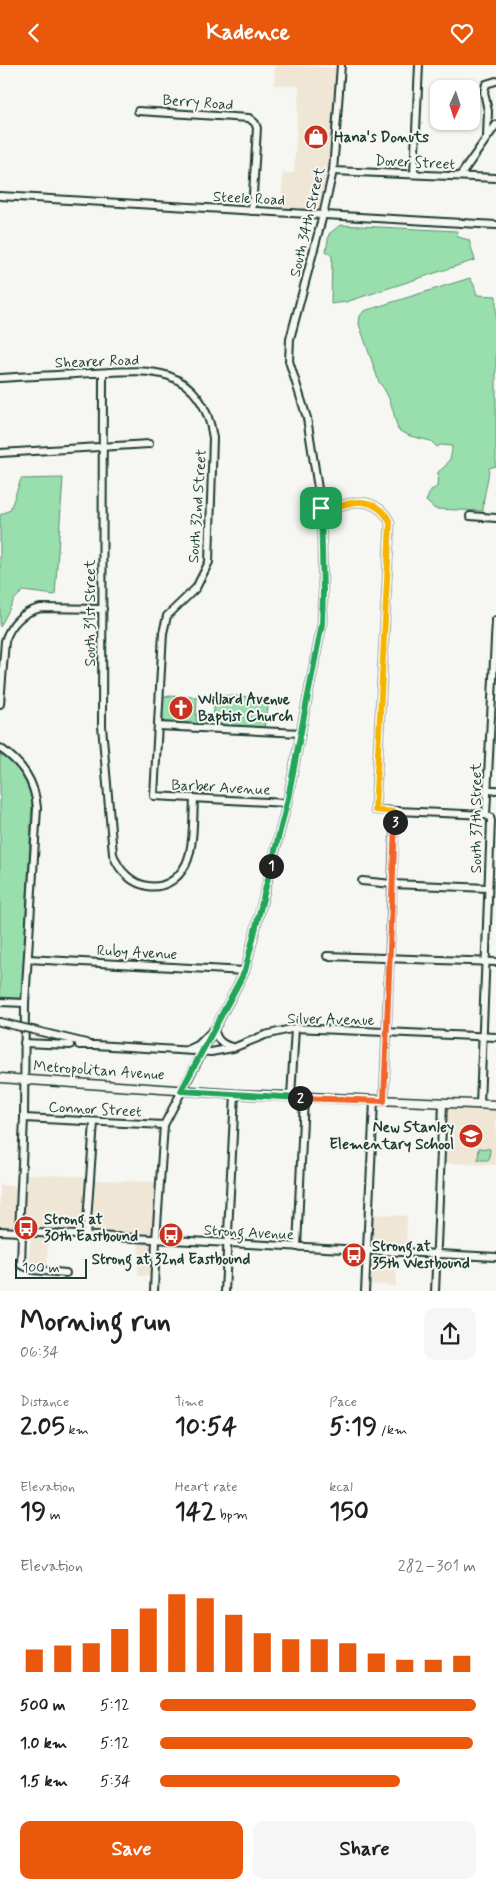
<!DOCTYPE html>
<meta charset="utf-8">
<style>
:root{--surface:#fff;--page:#f6f6f6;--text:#202124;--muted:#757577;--accent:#ea580c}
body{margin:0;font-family:Mynerve,sans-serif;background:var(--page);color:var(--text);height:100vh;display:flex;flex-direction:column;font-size:19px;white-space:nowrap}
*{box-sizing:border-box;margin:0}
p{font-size:16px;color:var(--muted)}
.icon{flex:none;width:28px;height:28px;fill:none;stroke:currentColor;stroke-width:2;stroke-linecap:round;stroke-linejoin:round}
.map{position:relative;height:1226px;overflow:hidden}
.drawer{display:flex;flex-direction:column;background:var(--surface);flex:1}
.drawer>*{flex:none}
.needle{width:32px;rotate:183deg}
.controls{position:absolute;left:430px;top:15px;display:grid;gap:10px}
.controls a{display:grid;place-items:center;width:50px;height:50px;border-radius:10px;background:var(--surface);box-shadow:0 1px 4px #0004;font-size:25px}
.scale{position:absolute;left:15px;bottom:12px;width:72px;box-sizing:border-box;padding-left:5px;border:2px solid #1f3d34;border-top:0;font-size:14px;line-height:18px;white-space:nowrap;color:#1f3d34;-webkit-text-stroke:4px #f6f6f2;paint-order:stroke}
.pin{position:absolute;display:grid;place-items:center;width:42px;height:42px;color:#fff;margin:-21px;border-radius:10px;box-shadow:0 2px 8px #0006}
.km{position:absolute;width:25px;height:25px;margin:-12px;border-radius:50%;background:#222;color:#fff;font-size:14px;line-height:25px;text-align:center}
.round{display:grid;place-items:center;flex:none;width:52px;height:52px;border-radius:10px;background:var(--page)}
.headline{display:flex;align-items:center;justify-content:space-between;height:85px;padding:0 20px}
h1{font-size:28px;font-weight:700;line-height:38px}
.figures{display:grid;grid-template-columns:repeat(3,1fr);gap:8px;height:85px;padding:5px 20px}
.figures div{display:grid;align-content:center}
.figures b{font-size:25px;font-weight:700}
.figures small{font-size:14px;font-weight:400}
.figures p{font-size:14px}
.chart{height:140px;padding:10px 20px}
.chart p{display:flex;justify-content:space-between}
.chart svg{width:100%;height:90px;margin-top:5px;stroke:var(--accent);stroke-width:6}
.primary-button{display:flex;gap:10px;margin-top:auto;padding:10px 20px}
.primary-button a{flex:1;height:58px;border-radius:10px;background:var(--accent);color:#fff;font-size:20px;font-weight:700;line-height:58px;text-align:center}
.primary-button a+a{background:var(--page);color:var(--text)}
ul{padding:0 20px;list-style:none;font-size:16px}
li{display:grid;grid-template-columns:80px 60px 1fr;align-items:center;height:38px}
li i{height:12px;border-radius:6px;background:var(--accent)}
header{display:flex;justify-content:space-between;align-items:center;height:65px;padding:0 20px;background:var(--accent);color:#fff;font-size:22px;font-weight:700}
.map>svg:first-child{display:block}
.built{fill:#f0e6d6}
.green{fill:#98dfad;stroke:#5c8e70}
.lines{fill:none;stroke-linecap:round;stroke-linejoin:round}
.minor-casing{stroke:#1f3d34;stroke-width:10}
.major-casing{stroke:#1f3d34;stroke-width:11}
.minor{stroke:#f6f6f2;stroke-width:6}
.major{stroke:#f6f6f2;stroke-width:8}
.minor-bridge-casing{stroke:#1f3d34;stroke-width:10;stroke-linecap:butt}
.minor-bridge{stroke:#f6f6f2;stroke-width:6}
.split-1-casing{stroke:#fff;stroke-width:10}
.split-2-casing{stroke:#fff;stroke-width:10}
.split-3-casing{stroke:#fff;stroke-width:10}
.split-4-casing{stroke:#fff;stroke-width:10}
.split-1{stroke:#22a559;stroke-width:6}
.split-2{stroke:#22a559;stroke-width:6}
.split-3{stroke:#f0652b;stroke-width:6}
.split-4{stroke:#f5b400;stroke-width:6}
.labels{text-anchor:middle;stroke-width:4;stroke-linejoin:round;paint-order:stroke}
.street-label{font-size:15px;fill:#1f3d34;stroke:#f6f6f2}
.poi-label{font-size:15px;font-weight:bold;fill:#1f3d34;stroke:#f6f6f2;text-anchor:start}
</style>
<header><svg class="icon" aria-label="back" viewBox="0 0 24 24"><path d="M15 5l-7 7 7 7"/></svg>Kadence<svg class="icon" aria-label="heart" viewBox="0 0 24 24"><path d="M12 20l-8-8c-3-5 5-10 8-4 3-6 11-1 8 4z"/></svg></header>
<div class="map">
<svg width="496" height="1227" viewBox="0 0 496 1227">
<rect width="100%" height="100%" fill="#f6f6f2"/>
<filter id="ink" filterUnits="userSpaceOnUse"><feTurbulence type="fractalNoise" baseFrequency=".02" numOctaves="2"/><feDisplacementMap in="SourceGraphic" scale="10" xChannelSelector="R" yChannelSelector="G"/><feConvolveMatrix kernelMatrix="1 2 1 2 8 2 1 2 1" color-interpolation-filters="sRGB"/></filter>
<g filter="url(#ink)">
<!-- built -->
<g class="built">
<polygon points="275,0 339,3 332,93 324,138 322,142 316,145 281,144 283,108 294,108 299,21 274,20"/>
<polygon points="447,1042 496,1043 496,1100 445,1098"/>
<polygon points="25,1109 88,1112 84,1166 24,1163"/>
<polygon points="95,1115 157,1117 154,1166 153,1169 93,1166"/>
<polygon points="0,1120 17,1121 14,1162 0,1162"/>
<polygon points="372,1149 407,1151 406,1183 371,1181"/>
<polygon points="30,1173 48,1173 47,1203 29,1202"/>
<polygon points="139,1178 153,1179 152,1211 138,1211"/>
<polygon points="373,1190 396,1191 396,1221 369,1219 370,1192"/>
</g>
<!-- green -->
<g class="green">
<polygon points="340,160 457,166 458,172 469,175 475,195 346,237 331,239 332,191 326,186 329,169"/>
<path d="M470 213 474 220 477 230 496 231V401L489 403C488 418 483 431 483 446L435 444 426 436 431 425 437 422 438 407C448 400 452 394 452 381L440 380 437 382 431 376 410 371 398 365C393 347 391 331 379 317L359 259 360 251 364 246Z"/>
<polygon points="63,413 55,530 23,526 14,535 0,562 0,450 10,445 21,414"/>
<polygon points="215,630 270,633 264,663 163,657 162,632 164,631 197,632 196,655 213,657"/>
<path d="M0 689C18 701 27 714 32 736L22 929 18 933 0 932Z"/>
<polygon points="479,1083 490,1084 489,1095 478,1095"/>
</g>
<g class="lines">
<defs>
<g id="minor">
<polyline points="138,46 249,53 255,58 257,63 252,146"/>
<polyline points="487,72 488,46 484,27 486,19 496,16"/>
<polyline points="333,106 496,113"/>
<polyline points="414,109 419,0"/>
<polyline points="460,111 496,60"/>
<polyline points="0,131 496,160"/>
<path d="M103 308 102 661 113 789C125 825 168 835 186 799 194 783 193 752 194 733"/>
<path d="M0 313C31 311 62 310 92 308 117 307 145 303 169 311 197 321 209 346 213 373L209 497 196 523 167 551 163 568 154 731 287 738"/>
<polyline points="0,388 149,379"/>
<path d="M321 443C342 445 354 430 375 441 383 446 387 450 390 458L375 745 486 750"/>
<polyline points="470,451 496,453"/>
<path d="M0 639 5 576C11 558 22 547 41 543L103 544"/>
<polyline points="158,661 301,668"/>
<path d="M0 683C22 698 35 716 37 743L25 938 24 1053 19 1168"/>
<polyline points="487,725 496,725"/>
<polyline points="486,750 496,555"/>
<polyline points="362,816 392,819 488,823"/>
<polyline points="327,891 496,897"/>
<polyline points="28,894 245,906"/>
<polyline points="0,937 25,938"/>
<polyline points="0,957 16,961"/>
<polyline points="33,965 86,978"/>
<polyline points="24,978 70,980"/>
<polyline points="79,980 95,980 211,987 233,983 265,970 295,963 496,972"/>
<path d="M187 985 198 980 214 964C217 975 221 979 232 982"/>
<polyline points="291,1032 295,963"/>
<polyline points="384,1036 395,747"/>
<polyline points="480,1040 491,756 490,752 486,750"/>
<polyline points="24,1053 164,1060"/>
<polyline points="0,1166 496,1192"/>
<polyline points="22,1168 21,1200 33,1205 66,1208"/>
<polyline points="86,1171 94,1057"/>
<polyline points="297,1182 304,1033"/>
<polyline points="154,1227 156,1175 164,1060 245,906 287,738 322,559 323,527 321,443 307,353 289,296 290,274 323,150 333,106 341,0"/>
<polyline points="225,1227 235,1029"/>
<polyline points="365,1227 374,1036"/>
<polyline points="435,1227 443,1039"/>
</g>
<polyline id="major" points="0,1013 235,1029 496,1040"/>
</defs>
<!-- minor casing -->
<use href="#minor" class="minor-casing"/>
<!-- major casing -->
<use href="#major" class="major-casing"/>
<!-- minor -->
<use href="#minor" class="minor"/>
<!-- major -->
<use href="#major" class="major"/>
<defs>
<polyline id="minor-bridge" points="16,961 33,965"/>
</defs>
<!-- minor-bridge casing -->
<use href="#minor-bridge" class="minor-bridge-casing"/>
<!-- minor-bridge -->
<use href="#minor-bridge" class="minor-bridge"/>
</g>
</g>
<g class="lines" filter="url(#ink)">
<defs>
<polyline id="split-1" points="271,801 287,738 322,559 323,527 321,443"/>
<polyline id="split-2" points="271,801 245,906 181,1026 300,1033"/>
<polyline id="split-3" points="300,1033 384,1036 395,757"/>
<path id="split-4" d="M321 443C342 445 354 430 375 441 383 446 387 450 390 458L375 745 395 747V757"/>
</defs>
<!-- split-1 casing -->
<use href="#split-1" class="split-1-casing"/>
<!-- split-2 casing -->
<use href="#split-2" class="split-2-casing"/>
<!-- split-3 casing -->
<use href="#split-3" class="split-3-casing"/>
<!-- split-4 casing -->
<use href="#split-4" class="split-4-casing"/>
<!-- split-1 -->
<use href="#split-1" class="split-1"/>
<!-- split-2 -->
<use href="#split-2" class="split-2"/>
<!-- split-3 -->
<use href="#split-3" class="split-3"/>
<!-- split-4 -->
<use href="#split-4" class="split-4"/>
</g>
<!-- icons -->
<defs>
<symbol id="shop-disc" viewBox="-11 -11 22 22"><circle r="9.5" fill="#c8321e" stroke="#f6f6f2"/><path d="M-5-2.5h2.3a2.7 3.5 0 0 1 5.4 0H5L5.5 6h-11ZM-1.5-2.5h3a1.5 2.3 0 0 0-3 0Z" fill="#fff"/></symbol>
<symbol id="church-disc" viewBox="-11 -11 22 22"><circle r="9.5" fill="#c8321e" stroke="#f6f6f2"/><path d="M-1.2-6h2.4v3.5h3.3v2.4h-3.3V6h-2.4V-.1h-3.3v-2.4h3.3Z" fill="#fff"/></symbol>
<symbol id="school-disc" viewBox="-11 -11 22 22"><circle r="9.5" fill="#c8321e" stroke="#f6f6f2"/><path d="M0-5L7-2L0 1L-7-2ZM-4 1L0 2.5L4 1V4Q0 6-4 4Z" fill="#fff"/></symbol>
<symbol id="bus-disc" viewBox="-11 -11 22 22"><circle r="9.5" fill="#c8321e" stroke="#f6f6f2"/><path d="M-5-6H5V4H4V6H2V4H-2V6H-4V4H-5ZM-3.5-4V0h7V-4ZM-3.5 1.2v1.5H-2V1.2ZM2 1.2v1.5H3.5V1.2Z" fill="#fff"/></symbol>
</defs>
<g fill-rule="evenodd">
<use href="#shop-disc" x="302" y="58" width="28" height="28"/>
<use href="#church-disc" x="167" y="629" width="28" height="28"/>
<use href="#school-disc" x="457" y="1057" width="28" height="28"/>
<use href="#bus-disc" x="12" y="1149" width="28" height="28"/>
<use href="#bus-disc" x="157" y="1156" width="28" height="28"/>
<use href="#bus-disc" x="340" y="1176" width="28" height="28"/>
</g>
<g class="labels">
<!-- street labels -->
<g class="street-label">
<text transform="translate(198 37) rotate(4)" y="5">Berry Road</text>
<text transform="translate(415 97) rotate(3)" y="5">Dover Street</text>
<text transform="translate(249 133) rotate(3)" y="5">Steele Road</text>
<text transform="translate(307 157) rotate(-77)" y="5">South 34th Street</text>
<text transform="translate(97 296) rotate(-2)" y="5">Shearer Road</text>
<text transform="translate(197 441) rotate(-86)" y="5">South 32nd Street</text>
<text transform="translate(90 548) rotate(-90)" y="5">South 31st Street</text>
<text transform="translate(221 722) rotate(3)" y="5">Barber Avenue</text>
<text transform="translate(476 753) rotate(-90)" y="5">South 37th Street</text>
<text transform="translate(137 887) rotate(3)" y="5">Ruby Avenue</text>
<text transform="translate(331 954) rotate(1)" y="5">Silver Avenue</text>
<text transform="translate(99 1005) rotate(4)" y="5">Metropolitan Avenue</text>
<text transform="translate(95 1044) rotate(3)" y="5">Connor Street</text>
<text transform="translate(249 1167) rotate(3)" y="5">Strong Avenue</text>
</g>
<!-- poi labels -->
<g class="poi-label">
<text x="334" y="77">Hana's Donuts</text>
<text x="198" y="639">Willard Avenue<tspan x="198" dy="17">Baptist Church</tspan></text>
<text x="454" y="1067" text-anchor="end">New Stanley<tspan x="454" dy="17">Elementary School</tspan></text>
<text x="44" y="1159">Strong at<tspan x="44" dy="17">30th Eastbound</tspan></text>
<text x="372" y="1186">Strong at<tspan x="372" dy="17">35th Westbound</tspan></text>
<text x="171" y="1199" text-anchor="middle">Strong at 32nd Eastbound</text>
</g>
</g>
</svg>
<div class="controls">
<a><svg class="needle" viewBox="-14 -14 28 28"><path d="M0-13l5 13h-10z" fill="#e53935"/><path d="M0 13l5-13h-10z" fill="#757577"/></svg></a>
</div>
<div class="scale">100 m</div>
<div class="pin" style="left:321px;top:443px;background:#1e9e55"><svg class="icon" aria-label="arrive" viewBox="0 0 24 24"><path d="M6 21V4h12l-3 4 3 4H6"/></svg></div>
<b class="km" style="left:271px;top:801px">1</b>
<b class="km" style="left:300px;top:1033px">2</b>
<b class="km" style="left:395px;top:757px">3</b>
</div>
<section class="drawer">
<div class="headline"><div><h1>Morning run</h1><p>06:34</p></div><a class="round"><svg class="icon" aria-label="share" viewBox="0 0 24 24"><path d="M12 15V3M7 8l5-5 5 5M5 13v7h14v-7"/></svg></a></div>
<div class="figures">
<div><p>Distance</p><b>2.05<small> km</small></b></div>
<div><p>Time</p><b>10:54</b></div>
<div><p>Pace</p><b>5:19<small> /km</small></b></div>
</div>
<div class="figures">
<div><p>Elevation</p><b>19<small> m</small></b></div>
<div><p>Heart rate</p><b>142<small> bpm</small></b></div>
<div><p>kcal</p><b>150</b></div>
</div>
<div class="chart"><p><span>Elevation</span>282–301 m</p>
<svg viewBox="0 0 160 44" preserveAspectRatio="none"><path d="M5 44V33M15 44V31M25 44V30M35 44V23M45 44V13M55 44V6M65 44V8M75 44V16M85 44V25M95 44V28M105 44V28M115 44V30M125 44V35M135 44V38M145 44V38M155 44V36"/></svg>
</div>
<ul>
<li><b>500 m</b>5:12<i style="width:100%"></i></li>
<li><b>1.0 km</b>5:12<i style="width:99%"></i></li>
<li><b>1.5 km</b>5:34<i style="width:76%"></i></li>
</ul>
<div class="primary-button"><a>Save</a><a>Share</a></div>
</section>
